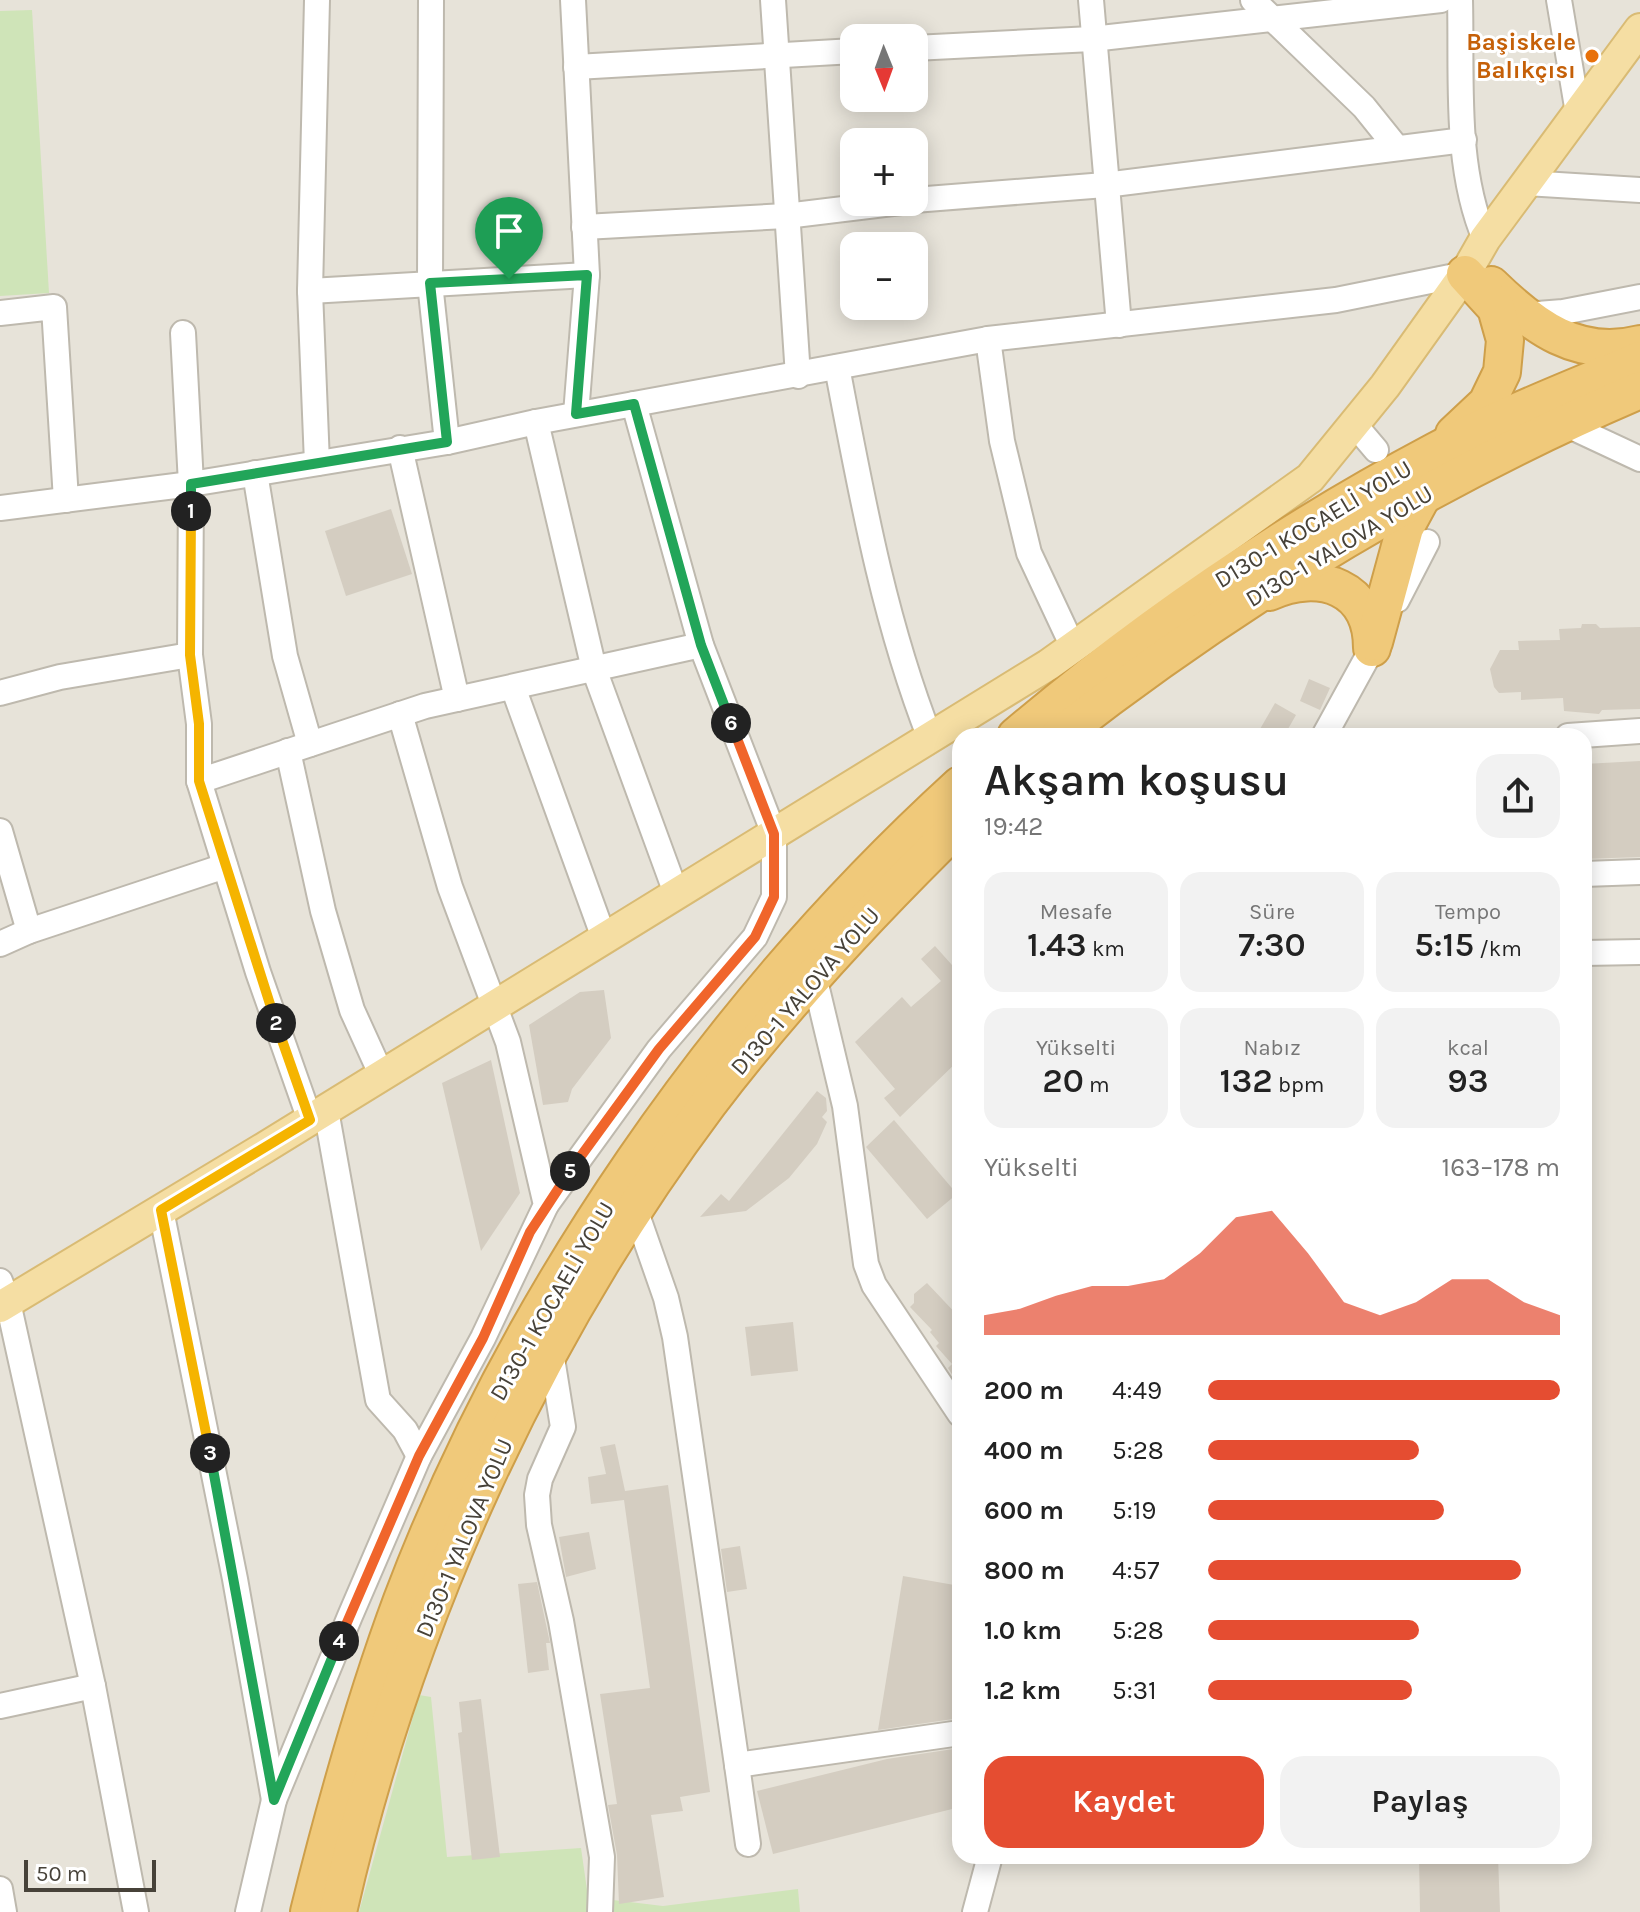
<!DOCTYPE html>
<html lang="tr">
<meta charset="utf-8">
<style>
:root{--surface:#fff;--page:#f2f2f2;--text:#222;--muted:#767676;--accent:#e54d31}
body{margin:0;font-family:Karla,sans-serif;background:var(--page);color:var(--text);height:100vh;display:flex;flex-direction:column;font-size:30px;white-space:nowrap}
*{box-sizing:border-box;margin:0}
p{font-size:26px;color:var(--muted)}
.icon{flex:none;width:44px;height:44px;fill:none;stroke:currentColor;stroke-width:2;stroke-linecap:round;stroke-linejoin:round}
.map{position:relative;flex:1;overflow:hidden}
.panel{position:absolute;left:952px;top:728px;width:640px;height:1136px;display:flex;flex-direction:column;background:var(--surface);border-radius:24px;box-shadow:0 4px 20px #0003}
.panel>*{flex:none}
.needle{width:52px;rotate:179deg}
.controls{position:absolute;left:840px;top:24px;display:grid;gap:16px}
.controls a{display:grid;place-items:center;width:88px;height:88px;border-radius:16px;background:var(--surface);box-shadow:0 4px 20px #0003;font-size:40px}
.scale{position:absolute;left:24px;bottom:20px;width:132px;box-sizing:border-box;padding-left:8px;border:4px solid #474239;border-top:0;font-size:22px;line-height:28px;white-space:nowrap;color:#474239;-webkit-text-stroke:6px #fff;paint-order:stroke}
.pin{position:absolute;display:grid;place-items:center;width:68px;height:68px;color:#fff;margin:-82px -34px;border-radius:50% 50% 50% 0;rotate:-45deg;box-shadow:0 0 8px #0007}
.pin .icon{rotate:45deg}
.km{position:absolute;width:40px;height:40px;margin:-20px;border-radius:50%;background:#222;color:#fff;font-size:22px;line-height:40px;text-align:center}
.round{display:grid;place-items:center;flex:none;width:84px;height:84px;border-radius:24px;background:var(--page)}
.headline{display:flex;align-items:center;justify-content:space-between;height:136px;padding:0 32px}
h1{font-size:44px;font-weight:600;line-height:60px}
.figures{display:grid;grid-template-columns:repeat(3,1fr);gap:12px;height:136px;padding:8px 32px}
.figures div{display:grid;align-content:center;border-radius:20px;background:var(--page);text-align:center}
.figures b{font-size:34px;font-weight:600}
.figures small{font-size:22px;font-weight:400}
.figures p{font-size:22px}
.chart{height:224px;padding:16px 32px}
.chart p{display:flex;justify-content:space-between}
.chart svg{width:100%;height:144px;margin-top:8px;fill:var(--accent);opacity:.7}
.action{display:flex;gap:16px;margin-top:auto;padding:16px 32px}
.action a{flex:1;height:92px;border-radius:24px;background:var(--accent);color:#fff;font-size:32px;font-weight:600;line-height:92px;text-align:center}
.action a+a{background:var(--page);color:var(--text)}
ul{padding:0 32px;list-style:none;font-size:26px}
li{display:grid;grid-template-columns:128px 96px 1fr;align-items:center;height:60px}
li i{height:20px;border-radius:10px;background:var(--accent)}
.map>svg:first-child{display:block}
.residential{fill:#e7e3d9;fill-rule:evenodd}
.green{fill:#cfe4b8}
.building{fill:#d4cdc1}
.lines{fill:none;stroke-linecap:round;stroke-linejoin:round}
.minor-casing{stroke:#beb9ae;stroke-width:28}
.major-casing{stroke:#d9bb74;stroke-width:34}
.highway-casing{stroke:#ce9f4a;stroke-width:40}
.minor{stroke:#fff;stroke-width:24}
.major{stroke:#f5dea3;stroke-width:30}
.highway{stroke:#f0c97a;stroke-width:36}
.split-1-casing{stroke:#fff;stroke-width:16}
.split-2-casing{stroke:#fff;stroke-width:16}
.split-3-casing{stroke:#fff;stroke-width:16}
.split-4-casing{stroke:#fff;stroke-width:16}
.split-5-casing{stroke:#fff;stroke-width:16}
.split-6-casing{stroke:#fff;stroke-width:16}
.split-7-casing{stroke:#fff;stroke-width:16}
.split-1{stroke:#22a559;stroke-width:10}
.split-2{stroke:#f5b400;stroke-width:10}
.split-3{stroke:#f5b400;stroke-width:10}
.split-4{stroke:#22a559;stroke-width:10}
.split-5{stroke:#f0652b;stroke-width:10}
.split-6{stroke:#f0652b;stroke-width:10}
.split-7{stroke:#22a559;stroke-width:10}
.food-dot{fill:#e8710a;stroke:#fff;stroke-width:3}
.labels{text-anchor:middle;stroke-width:6;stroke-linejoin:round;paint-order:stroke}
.food-label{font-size:24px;font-weight:bold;fill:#c56008;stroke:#fff;text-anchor:end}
.street-label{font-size:24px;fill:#474239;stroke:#fff}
</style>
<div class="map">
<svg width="1640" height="1912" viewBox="0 0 1640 1912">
<rect width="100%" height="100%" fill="#f4f1eb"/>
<!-- residential -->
<path class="residential" d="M0 0H1640V1912H0ZM854 38H914V98H854ZM854 142H914V202H854ZM854 246H914V306H854ZM960 736H1584V1856H960Z"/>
<!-- green -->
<g class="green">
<polygon points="32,10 49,293 0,296 0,11"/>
<polygon points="419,1695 431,1697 447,1857 581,1848 588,1897 663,1906 798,1889 800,1912 359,1912"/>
</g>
<!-- building -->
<g class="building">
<polygon points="391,509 412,574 346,596 325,531"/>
<polygon points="1582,624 1596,624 1600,628 1640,627 1640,709 1602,710 1599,714 1564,711 1563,698 1521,700 1521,692 1499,693 1494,687 1490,669 1500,650 1519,650 1518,641 1560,640 1559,629 1581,628"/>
<polygon points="1309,679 1330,688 1320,710 1300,701"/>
<polygon points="1275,703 1296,715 1284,736 1256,736"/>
<polygon points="1640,761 1640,857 1584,859 1584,764"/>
<polygon points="935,946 960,974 960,1048 953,1054 959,1060 900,1117 884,1098 895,1089 855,1042 902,997 911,1007 941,981 921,959"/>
<polygon points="604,990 611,1038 572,1089 568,1102 543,1105 529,1025 580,992"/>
<polygon points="491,1060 520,1193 481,1251 442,1083"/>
<polygon points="817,1091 826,1098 827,1111 822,1117 827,1122 817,1144 789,1178 746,1211 700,1217 721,1194 729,1201"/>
<polygon points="894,1120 957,1194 927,1219 866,1147"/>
<polygon points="927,1283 960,1318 960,1387 948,1368 952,1364 936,1346 939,1343 930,1332 932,1330 910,1307 914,1303 914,1294"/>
<polygon points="793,1322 798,1371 751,1376 745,1327"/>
<polygon points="615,1444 625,1491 668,1485 710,1792 680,1797 683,1811 651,1815 664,1897 619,1904 617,1855 608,1805 617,1804 600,1694 650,1688 624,1500 591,1504 588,1477 606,1474 600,1447"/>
<polygon points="589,1532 596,1569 566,1577 559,1537"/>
<polygon points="740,1546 747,1589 727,1592 721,1549"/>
<polygon points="903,1576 960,1586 960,1718 878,1730"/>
<polygon points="537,1582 550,1643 546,1643 549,1670 528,1673 518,1584"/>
<polygon points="481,1699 500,1857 472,1860 458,1733 462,1732 459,1702"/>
<polygon points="960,1748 960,1807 773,1854 757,1791 887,1759"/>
<polygon points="1419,1856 1498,1856 1500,1912 1420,1912"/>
</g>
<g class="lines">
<defs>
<g id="minor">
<polyline points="317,0 310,291 317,463"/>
<polyline points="431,0 430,283 447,442"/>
<polyline points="573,0 587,275 576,414"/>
<polyline points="773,0 798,376"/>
<polyline points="1091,0 1119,325"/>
<polyline points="1253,0 1364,107 1397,148"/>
<path d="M1460 0C1462 78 1454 166 1485 239"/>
<polyline points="1559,0 1578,113"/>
<polyline points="914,48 1092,39 1441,0"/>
<polyline points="576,67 854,51"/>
<polyline points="1526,183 1640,190"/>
<polyline points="914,200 1105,185 1464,140"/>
<polyline points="584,227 786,216 901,202"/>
<polyline points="310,291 587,275"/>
<polyline points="0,313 54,307 66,500"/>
<polyline points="1524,315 1563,312 1640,297"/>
<polyline points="183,333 191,484 190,655 199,724 199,781 258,972 310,1120"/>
<polyline points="988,339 1002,441 1029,553 1073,647"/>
<path d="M837 367C861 492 883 618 930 738"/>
<polyline points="536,422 594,669 676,893"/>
<polyline points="1563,423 1640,459"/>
<polyline points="1354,424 1376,450"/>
<polyline points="400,448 457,699"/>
<polyline points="255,473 285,656 310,744"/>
<polyline points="0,508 191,484 447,442 536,422 988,339 1336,300 1465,274"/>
<polyline points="1397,600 1427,542"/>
<polyline points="513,687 604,938"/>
<polyline points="0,693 60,677 190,655"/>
<polyline points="1324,736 1379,636"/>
<polyline points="1568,736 1640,731"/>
<polyline points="288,751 323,911 352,1010 382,1076"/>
<polyline points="199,781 425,706 701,645"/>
<polyline points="0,831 29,931"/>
<polyline points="1584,874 1640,872"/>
<polyline points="0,944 29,931 225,866"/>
<polyline points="1584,953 1640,952"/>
<polyline points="814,976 845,1106 866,1264 874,1285 960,1414"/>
<polyline points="326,1110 378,1400 405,1430 419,1456"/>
<polyline points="546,1205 659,1049 755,937 774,897 774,834 701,645 634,404"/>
<polyline points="161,1210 235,1579 274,1800"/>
<polyline points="636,1212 666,1298 675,1337 737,1765 960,1733"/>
<polyline points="0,1281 8,1302 93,1686 136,1912"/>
<polyline points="551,1352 563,1427 540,1479 537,1495 539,1525 561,1621 602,1857 600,1912"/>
<polyline points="0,1706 93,1686"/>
<polyline points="737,1765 748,1844"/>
<polyline points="0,1889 4,1912"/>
<polyline points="248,1912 274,1800 350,1616 419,1456 483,1338 546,1205 508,1042 450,887 400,714"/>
<polyline points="975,1912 990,1856"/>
</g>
<polyline id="major" points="0,1307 264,1148 1048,665 1310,478 1385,386 1465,274 1485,239 1640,29"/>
<g id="highway">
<path d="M1491 285C1533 326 1578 360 1640 344"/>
<polyline points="1454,434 1487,403 1502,372 1505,340 1496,308 1465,274"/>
<path d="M1269 592C1320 569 1372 587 1372 648"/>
<polyline points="1374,642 1405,528 1424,493"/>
<path d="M1016 736C1146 626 1285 531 1436 451 1501 416 1571 389 1640 360"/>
<path d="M1059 736C1239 596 1431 479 1640 390"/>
<path d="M309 1912C335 1807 364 1702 402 1600 517 1296 720 1004 960 785"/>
<path d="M338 1912C403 1624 531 1341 708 1104 784 1004 870 912 960 824"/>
</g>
</defs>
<!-- minor casing -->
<use href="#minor" class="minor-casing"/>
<!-- major casing -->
<use href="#major" class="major-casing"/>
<!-- highway casing -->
<use href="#highway" class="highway-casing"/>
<!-- minor -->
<use href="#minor" class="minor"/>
<!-- major -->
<use href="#major" class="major"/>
<!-- highway -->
<use href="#highway" class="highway"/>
</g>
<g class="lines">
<defs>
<polyline id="split-1" points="191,511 191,484 447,442 430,283 509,279"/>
<polyline id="split-2" points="191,511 190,655 199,724 199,781 276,1023"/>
<polyline id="split-3" points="210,1453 161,1210 310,1120 276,1023"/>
<polyline id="split-4" points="210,1453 274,1800 339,1641"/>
<polyline id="split-5" points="339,1641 419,1456 483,1338 530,1232 570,1171"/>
<polyline id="split-6" points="570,1171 659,1049 755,937 774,897 774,834 731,723"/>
<polyline id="split-7" points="509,279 587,275 576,414 634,404 701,645 731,723"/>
</defs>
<!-- split-1 casing -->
<use href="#split-1" class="split-1-casing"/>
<!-- split-2 casing -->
<use href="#split-2" class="split-2-casing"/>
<!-- split-3 casing -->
<use href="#split-3" class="split-3-casing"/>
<!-- split-4 casing -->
<use href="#split-4" class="split-4-casing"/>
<!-- split-5 casing -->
<use href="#split-5" class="split-5-casing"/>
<!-- split-6 casing -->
<use href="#split-6" class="split-6-casing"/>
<!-- split-7 casing -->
<use href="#split-7" class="split-7-casing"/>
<!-- split-1 -->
<use href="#split-1" class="split-1"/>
<!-- split-2 -->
<use href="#split-2" class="split-2"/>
<!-- split-3 -->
<use href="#split-3" class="split-3"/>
<!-- split-4 -->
<use href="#split-4" class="split-4"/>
<!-- split-5 -->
<use href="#split-5" class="split-5"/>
<!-- split-6 -->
<use href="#split-6" class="split-6"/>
<!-- split-7 -->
<use href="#split-7" class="split-7"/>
</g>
<!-- markers -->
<circle class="food-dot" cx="1592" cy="56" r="8"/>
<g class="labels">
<!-- food labels -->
<g class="food-label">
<text x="1576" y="50">Başiskele<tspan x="1576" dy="28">Balıkçısı</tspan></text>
</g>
<!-- street labels -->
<g class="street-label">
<text transform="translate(1313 524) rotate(-31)" y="8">D130-1 KOCAELİ YOLU</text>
<text transform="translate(1339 546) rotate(-31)" y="8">D130-1 YALOVA YOLU</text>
<text transform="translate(805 991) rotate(-49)" y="8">D130-1 YALOVA YOLU</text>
<text transform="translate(552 1301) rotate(-60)" y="8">D130-1 KOCAELİ YOLU</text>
<text transform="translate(464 1538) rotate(-67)" y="8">D130-1 YALOVA YOLU</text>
</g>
</g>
</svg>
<div class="controls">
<a><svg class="needle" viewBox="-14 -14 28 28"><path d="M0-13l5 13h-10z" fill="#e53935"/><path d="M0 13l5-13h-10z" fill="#767676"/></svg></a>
<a>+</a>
<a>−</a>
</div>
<div class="scale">50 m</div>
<div class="pin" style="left:509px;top:279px;background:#1e9e55"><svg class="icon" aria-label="arrive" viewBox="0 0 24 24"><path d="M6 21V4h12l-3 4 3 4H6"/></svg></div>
<b class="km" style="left:191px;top:511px">1</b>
<b class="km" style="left:276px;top:1023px">2</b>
<b class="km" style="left:210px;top:1453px">3</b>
<b class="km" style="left:339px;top:1641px">4</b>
<b class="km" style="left:570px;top:1171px">5</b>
<b class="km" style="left:731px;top:723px">6</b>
<section class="panel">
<div class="headline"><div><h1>Akşam koşusu</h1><p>19:42</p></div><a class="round"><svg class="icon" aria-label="share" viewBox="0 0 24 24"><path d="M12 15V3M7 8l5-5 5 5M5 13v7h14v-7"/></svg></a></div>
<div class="figures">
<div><p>Mesafe</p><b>1.43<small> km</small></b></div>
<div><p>Süre</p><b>7:30</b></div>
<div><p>Tempo</p><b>5:15<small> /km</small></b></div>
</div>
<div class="figures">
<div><p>Yükselti</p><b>20<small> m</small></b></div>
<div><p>Nabız</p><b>132<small> bpm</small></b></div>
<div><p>kcal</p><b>93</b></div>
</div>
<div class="chart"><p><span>Yükselti</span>163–178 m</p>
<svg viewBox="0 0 160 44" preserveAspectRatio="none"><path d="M0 44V38L10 36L20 32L30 29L40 29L50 27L60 19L70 8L80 6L90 19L100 34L110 38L120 34L130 27L140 27L150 34L160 38V44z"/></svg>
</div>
<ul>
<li><b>200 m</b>4:49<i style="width:100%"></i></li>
<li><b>400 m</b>5:28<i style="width:60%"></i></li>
<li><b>600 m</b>5:19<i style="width:67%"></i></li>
<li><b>800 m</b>4:57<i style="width:89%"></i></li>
<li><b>1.0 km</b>5:28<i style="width:60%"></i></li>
<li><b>1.2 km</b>5:31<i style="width:58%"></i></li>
</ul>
<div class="action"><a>Kaydet</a><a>Paylaş</a></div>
</section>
</div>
